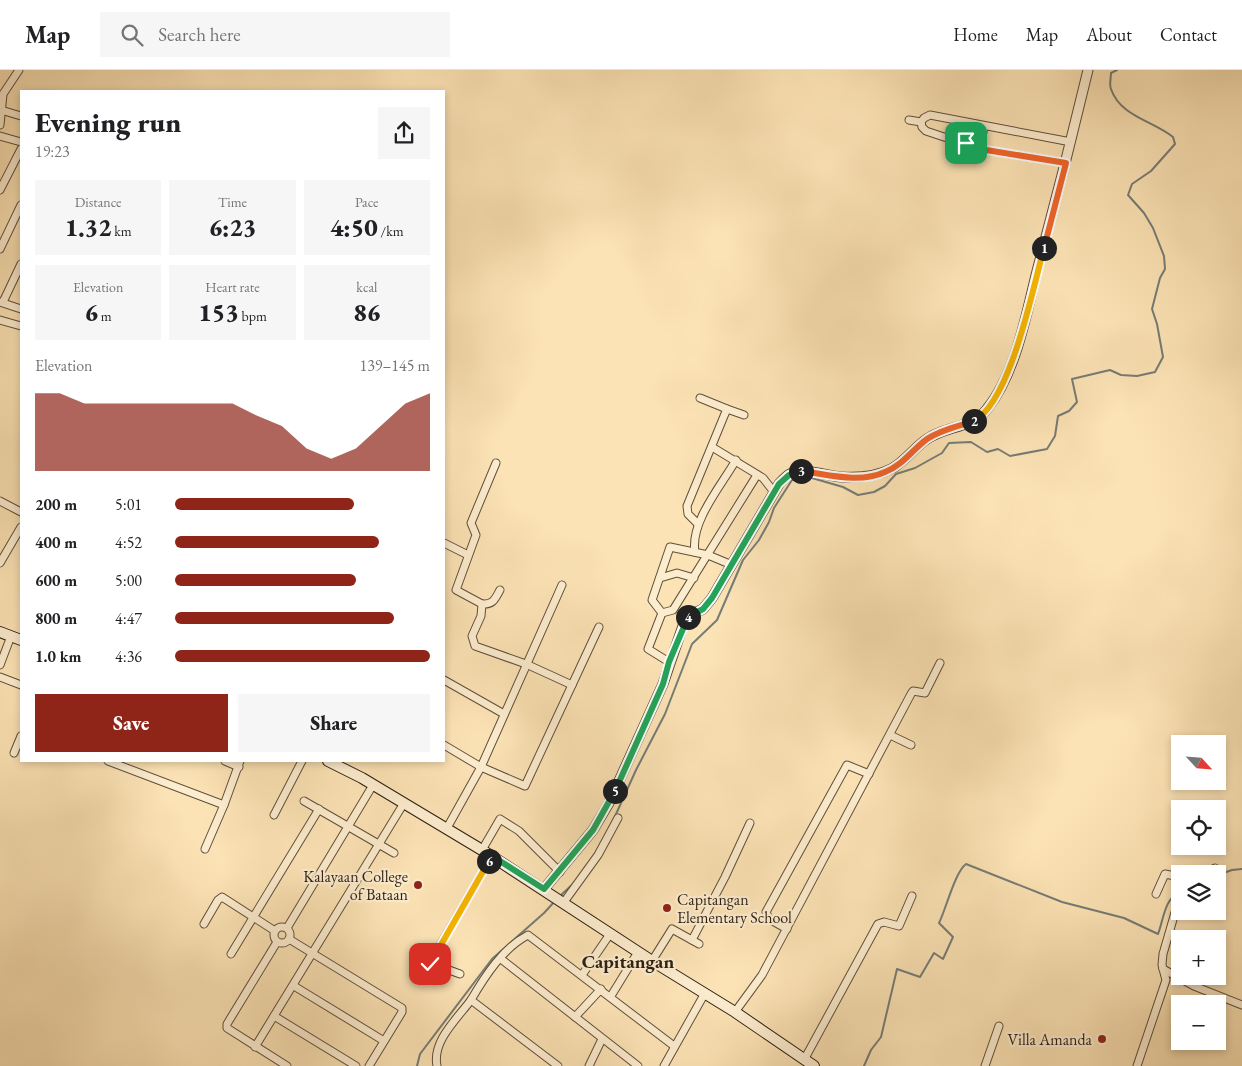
<!DOCTYPE html>
<meta charset="utf-8">
<style>
:root{--surface:#fff;--page:#f6f6f6;--text:#202124;--muted:#757577;--line:#e0e0e0;--accent:#8f2418}
body{margin:0;font-family:"EB Garamond",serif;background:var(--page);color:var(--text);height:100vh;display:flex;flex-direction:column;font-size:19px;white-space:nowrap}
*{box-sizing:border-box;margin:0}
p{font-size:16px;color:var(--muted)}
.icon{flex:none;width:28px;height:28px;fill:none;stroke:currentColor;stroke-width:2;stroke-linecap:round;stroke-linejoin:round}
.map{position:relative;flex:1;overflow:hidden}
.panel{position:absolute;left:20px;top:20px;width:425px;height:672px;display:flex;flex-direction:column;background:var(--surface);border-radius:0px;box-shadow:0 2px 8px #0003}
.panel>*{flex:none}
.needle{width:32px;rotate:116deg}
.fabs{position:absolute;left:1171px;top:665px;display:grid;gap:10px}
.fabs a{display:grid;place-items:center;width:55px;height:55px;border-radius:0px;background:var(--surface);box-shadow:0 2px 8px #0003;font-size:25px}
.pin{position:absolute;display:grid;place-items:center;width:42px;height:42px;color:#fff;margin:-21px;border-radius:10px;box-shadow:0 2px 8px #0006}
.km{position:absolute;width:25px;height:25px;margin:-12px;border-radius:50%;background:#222;color:#fff;font-size:14px;line-height:25px;text-align:center}
.round{display:grid;place-items:center;flex:none;width:52px;height:52px;border-radius:0px;background:var(--page)}
.summary{display:flex;align-items:center;justify-content:space-between;height:85px;padding:0 15px}
h1{font-size:28px;font-weight:800;line-height:38px}
.stats{display:grid;grid-template-columns:repeat(3,1fr);gap:8px;height:85px;padding:5px 15px}
.stats div{display:grid;align-content:center;border-radius:0px;background:var(--page);text-align:center}
.stats b{font-size:25px;font-weight:800}
.stats small{font-size:14px;font-weight:400}
.stats p{font-size:14px}
.chart{height:140px;padding:10px 15px}
.chart p{display:flex;justify-content:space-between}
.chart svg{width:100%;height:90px;margin-top:5px;fill:var(--accent);opacity:.7}
.button{display:flex;gap:10px;margin-top:auto;padding:10px 15px}
.button a{flex:1;height:58px;border-radius:0px;background:var(--accent);color:#fff;font-size:20px;font-weight:800;line-height:58px;text-align:center}
.button a+a{background:var(--page);color:var(--text)}
ul{padding:0 15px;list-style:none;font-size:16px}
li{display:grid;grid-template-columns:80px 60px 1fr;align-items:center;height:38px}
li i{height:12px;border-radius:6px;background:var(--accent)}
header{display:flex;align-items:center;gap:30px;box-sizing:border-box;height:70px;padding:0 25px;background:var(--surface);border-bottom:1px solid var(--line)}
header strong{font-size:24px}
nav{display:flex;gap:28px;margin-inline-start:auto;font-size:18px}
.search{width:350px;height:45px;background:var(--page);display:flex;align-items:center;gap:12px;box-sizing:border-box;padding:0 18px;border-radius:0px;color:var(--muted);font-size:19px}
.map>svg:first-child{display:block}
.lines{fill:none;stroke-linecap:round;stroke-linejoin:round}
.stream{stroke:#757c77;stroke-width:2}
.minor-casing{stroke:#5f4f3b;stroke-width:9}
.tertiary-casing{stroke:#5f4f3b;stroke-width:11}
.secondary-casing{stroke:#2b1e12;stroke-width:12}
.minor{stroke:#fdedcf;stroke-width:7}
.tertiary{stroke:#fdedcf;stroke-width:9}
.secondary{stroke:#fdedcf;stroke-width:10}
.split-1-casing{stroke:#fff;stroke-width:10}
.split-2-casing{stroke:#fff;stroke-width:10}
.split-3-casing{stroke:#fff;stroke-width:10}
.split-4-casing{stroke:#fff;stroke-width:10}
.split-5-casing{stroke:#fff;stroke-width:10}
.split-6-casing{stroke:#fff;stroke-width:10}
.split-7-casing{stroke:#fff;stroke-width:10}
.split-1{stroke:#f0652b;stroke-width:6}
.split-2{stroke:#f5b400;stroke-width:6}
.split-3{stroke:#f0652b;stroke-width:6}
.split-4{stroke:#22a559;stroke-width:6}
.split-5{stroke:#22a559;stroke-width:6}
.split-6{stroke:#22a559;stroke-width:6}
.split-7{stroke:#f5b400;stroke-width:6}
.poi-dot{fill:#8f2418;stroke:#fdedcf;stroke-width:2}
.labels{text-anchor:middle;stroke-width:4.5;stroke-linejoin:round;paint-order:stroke}
.poi-label{font-size:16px;fill:#2b1e12;stroke:#fdedcf;text-anchor:end}
.quarter-label{font-size:19px;font-weight:bold;fill:#2b1e12;stroke:#fdedcf}
</style>
<header>
<strong>Map</strong>
<div class="search"><svg class="icon" aria-label="search" viewBox="0 0 24 24"><circle cx="10" cy="10" r="6"/><path d="M15 15l6 6"/></svg>Search here</div>
<nav><a>Home</a><a>Map</a><a>About</a><a>Contact</a></nav>
</header>
<div class="map">
<svg width="1242" height="996" viewBox="0 0 1242 996">
<rect width="100%" height="100%" fill="#fce3b5"/>
<filter id="stains"><feTurbulence type="fractalNoise" baseFrequency=".004" numOctaves="4"/><feColorMatrix values="0 0 0 0 .2 0 0 0 0 .09 0 0 0 0 .02 0 0 0 .5 -.17"/></filter>
<radialGradient id="worn" r=".72"><stop offset=".6" stop-color="#630" stop-opacity="0"/><stop offset="1" stop-color="#630" stop-opacity=".3"/></radialGradient>
<g class="lines">
<!-- stream -->
<g class="stream">
<path d="M612 753 636 700 665 644 692 574 717 550 743 490 759 470 769 452 774 438 792 410 805 406 843 417 858 425 874 422 885 416 896 404 915 398 942 383 949 373 971 372 987 382 998 379 1010 386 1047 379 1055 366 1058 346 1069 341 1077 332 1072 309 1110 300 1121 305 1137 306 1155 302 1163 287 1157 254 1152 239 1160 208 1165 199 1164 186 1153 158 1144 143 1128 125 1132 114 1151 101 1175 74 1173 67C1153 51 1120 46 1111 19 1109 15 1111 8 1111 3L1117 0"/>
<polyline points="1218,805 1232,800 1242,799"/>
<polyline points="560,826 575,812"/>
<polyline points="417,996 420,984 492,889 544,843 555,831"/>
<path d="M864 996 871 980 881 967 897 899 920 907 934 883 943 889 953 867 939 853C946 839 955 802 966 794L1062 832 1124 848 1158 864C1164 848 1164 830 1180 821"/>
</g>
<defs>
<g id="minor">
<polyline points="1,40 21,46"/>
<polyline points="909,50 921,52 922,57 926,61 980,79 1066,93"/>
<polyline points="921,52 924,48 930,45 1071,72"/>
<polyline points="0,55 3,24 19,0"/>
<polyline points="0,66 21,72"/>
<polyline points="980,79 984,56"/>
<polyline points="0,120 21,79"/>
<polyline points="0,179 21,135"/>
<polyline points="0,232 21,239"/>
<polyline points="3,232 21,194"/>
<polyline points="0,250 21,256"/>
<polyline points="700,328 727,339"/>
<polyline points="712,377 763,408 774,422"/>
<polyline points="496,393 471,453 476,465 456,520 482,534 481,546 472,566 475,576 526,594 572,615"/>
<polyline points="0,431 21,442"/>
<polyline points="698,454 688,444 687,436 724,346 727,339 744,345"/>
<polyline points="444,473 468,485"/>
<path d="M695 482C690 452 721 416 736 390"/>
<polyline points="0,493 21,457"/>
<polyline points="660,508 677,503 694,508"/>
<path d="M482 534C493 535 495 529 500 520"/>
<polyline points="662,543 652,530 670,477 708,485 732,495"/>
<polyline points="669,592 648,579 662,543 673,540 757,405"/>
<polyline points="0,595 11,566"/>
<polyline points="0,607 21,615"/>
<polyline points="444,610 504,644"/>
<polyline points="890,665 911,675"/>
<polyline points="444,675 481,697 525,716 599,557"/>
<polyline points="14,683 21,666"/>
<polyline points="108,691 224,735 240,691"/>
<polyline points="225,691 239,697"/>
<polyline points="304,731 394,783"/>
<polyline points="274,745 302,691"/>
<polyline points="447,758 481,697 562,515"/>
<polyline points="205,779 224,735"/>
<polyline points="482,780 500,749 519,761 560,802"/>
<polyline points="1204,804 1215,798"/>
<polyline points="1156,824 1165,804 1180,807"/>
<polyline points="564,832 598,785 618,748"/>
<polyline points="204,854 218,830 222,827 275,861"/>
<circle cx="282" cy="865" r="8"/>
<polyline points="287,858 373,715"/>
<polyline points="787,859 769,849 766,842 847,695 869,704"/>
<polyline points="289,869 402,938 402,942 369,996"/>
<polyline points="692,870 725,807 750,753"/>
<polyline points="277,872 227,954 227,958 287,996"/>
<polyline points="231,884 319,739"/>
<polyline points="501,889 638,996"/>
<polyline points="652,891 672,859 699,874"/>
<polyline points="430,893 460,904"/>
<polyline points="1163,899 1194,916 1242,935"/>
<polyline points="582,905 610,864"/>
<polyline points="421,908 492,786"/>
<polyline points="294,916 384,971"/>
<polyline points="611,926 638,882"/>
<polyline points="735,942 762,905 911,624 913,621 925,623 940,593"/>
<polyline points="274,946 356,996"/>
<polyline points="575,947 601,919"/>
<polyline points="255,977 404,733"/>
<polyline points="804,990 878,854 884,852 899,856 912,826"/>
<path d="M437 996C432 971 457 949 471 930"/>
<path d="M558 996 471 930C485 906 503 878 528 865L674 976"/>
<polyline points="589,996 602,969"/>
<polyline points="664,996 705,923"/>
<polyline points="985,996 999,956"/>
<polyline points="1137,996 1166,910 1162,895 1163,884 1176,839 1180,836"/>
</g>
<path id="tertiary" d="M544 819 593 760 609 733 663 614 686 547 703 539 712 528 779 414C782 411 786 406 790 404 805 397 826 406 842 407 859 408 878 406 893 398 906 390 915 377 927 369 946 356 973 358 987 339 1016 303 1026 245 1037 201 1055 134 1072 67 1088 0"/>
<g id="secondary">
<polyline points="0,562 21,570"/>
<polyline points="328,691 362,708 482,780 652,891 735,942 814,996"/>
</g>
</defs>
<!-- minor casing -->
<use href="#minor" class="minor-casing"/>
<!-- tertiary casing -->
<use href="#tertiary" class="tertiary-casing"/>
<!-- secondary casing -->
<use href="#secondary" class="secondary-casing"/>
<!-- minor -->
<use href="#minor" class="minor"/>
<!-- tertiary -->
<use href="#tertiary" class="tertiary"/>
<!-- secondary -->
<use href="#secondary" class="secondary"/>
</g>
<g class="lines">
<defs>
<polyline id="split-1" points="966,73 980,79 1066,93 1044,178"/>
<path id="split-2" d="M974 351C1011 331 1033 217 1044 178"/>
<path id="split-3" d="M801 401C827 404 859 414 885 402 903 395 912 380 927 369 940 360 959 356 974 351"/>
<polyline id="split-4" points="688,547 703,539 712,528 779,414 789,405 801,401"/>
<polyline id="split-5" points="615,721 663,614 669,592 688,547"/>
<polyline id="split-6" points="489,791 492,786 544,819 593,760 615,721"/>
<polyline id="split-7" points="430,894 489,791"/>
</defs>
<!-- split-1 casing -->
<use href="#split-1" class="split-1-casing"/>
<!-- split-2 casing -->
<use href="#split-2" class="split-2-casing"/>
<!-- split-3 casing -->
<use href="#split-3" class="split-3-casing"/>
<!-- split-4 casing -->
<use href="#split-4" class="split-4-casing"/>
<!-- split-5 casing -->
<use href="#split-5" class="split-5-casing"/>
<!-- split-6 casing -->
<use href="#split-6" class="split-6-casing"/>
<!-- split-7 casing -->
<use href="#split-7" class="split-7-casing"/>
<!-- split-1 -->
<use href="#split-1" class="split-1"/>
<!-- split-2 -->
<use href="#split-2" class="split-2"/>
<!-- split-3 -->
<use href="#split-3" class="split-3"/>
<!-- split-4 -->
<use href="#split-4" class="split-4"/>
<!-- split-5 -->
<use href="#split-5" class="split-5"/>
<!-- split-6 -->
<use href="#split-6" class="split-6"/>
<!-- split-7 -->
<use href="#split-7" class="split-7"/>
</g>
<!-- markers -->
<g class="poi-dot">
<circle cx="418" cy="815" r="5"/>
<circle cx="667" cy="838" r="5"/>
<circle cx="1102" cy="969" r="5"/>
</g>
<g class="labels">
<!-- poi labels -->
<g class="poi-label">
<text x="408" y="812">Kalayaan College<tspan x="408" dy="18">of Bataan</tspan></text>
<text x="677" y="835" text-anchor="start">Capitangan<tspan x="677" dy="18">Elementary School</tspan></text>
<text x="1092" y="975">Villa Amanda</text>
</g>
<!-- quarter labels -->
<g class="quarter-label">
<text x="628" y="898">Capitangan</text>
</g>
</g>
<rect width="100%" height="100%" filter="url(#stains)"/>
<rect width="100%" height="100%" fill="url(#worn)"/>
</svg>
<div class="fabs">
<a><svg class="needle" viewBox="-14 -14 28 28"><path d="M0-13l5 13h-10z" fill="#e53935"/><path d="M0 13l5-13h-10z" fill="#757577"/></svg></a>
<a><svg class="icon" aria-label="locate" viewBox="0 0 24 24"><circle cx="12" cy="12" r="6"/><path d="M12 2v4M12 18v4M2 12h4M18 12h4"/></svg></a>
<a><svg class="icon" aria-label="layers" viewBox="0 0 24 24"><path d="M12 4l9 5-9 5-9-5zM3 14l9 5 9-5"/></svg></a>
<a>+</a>
<a>−</a>
</div>
<div class="pin" style="left:966px;top:73px;background:#1e9e55"><svg class="icon" aria-label="arrive" viewBox="0 0 24 24"><path d="M6 21V4h12l-3 4 3 4H6"/></svg></div>
<div class="pin" style="left:430px;top:894px;background:#d93025"><svg class="icon" aria-label="check" viewBox="0 0 24 24"><path d="M5 12l5 5 9-10"/></svg></div>
<b class="km" style="left:1044px;top:178px">1</b>
<b class="km" style="left:974px;top:351px">2</b>
<b class="km" style="left:801px;top:401px">3</b>
<b class="km" style="left:688px;top:547px">4</b>
<b class="km" style="left:615px;top:721px">5</b>
<b class="km" style="left:489px;top:791px">6</b>
<section class="panel">
<div class="summary"><div><h1>Evening run</h1><p>19:23</p></div><a class="round"><svg class="icon" aria-label="share" viewBox="0 0 24 24"><path d="M12 15V3M7 8l5-5 5 5M5 13v7h14v-7"/></svg></a></div>
<div class="stats">
<div><p>Distance</p><b>1.32<small> km</small></b></div>
<div><p>Time</p><b>6:23</b></div>
<div><p>Pace</p><b>4:50<small> /km</small></b></div>
</div>
<div class="stats">
<div><p>Elevation</p><b>6<small> m</small></b></div>
<div><p>Heart rate</p><b>153<small> bpm</small></b></div>
<div><p>kcal</p><b>86</b></div>
</div>
<div class="chart"><p><span>Elevation</span>139–145 m</p>
<svg viewBox="0 0 160 44" preserveAspectRatio="none"><path d="M0 44V6L10 6L20 11L30 11L40 11L50 11L60 11L70 11L80 11L90 17L100 22L110 33L120 38L130 33L140 22L150 11L160 6V44z"/></svg>
</div>
<ul>
<li><b>200 m</b>5:01<i style="width:70%"></i></li>
<li><b>400 m</b>4:52<i style="width:80%"></i></li>
<li><b>600 m</b>5:00<i style="width:71%"></i></li>
<li><b>800 m</b>4:47<i style="width:86%"></i></li>
<li><b>1.0 km</b>4:36<i style="width:100%"></i></li>
</ul>
<div class="button"><a>Save</a><a>Share</a></div>
</section>
</div>
